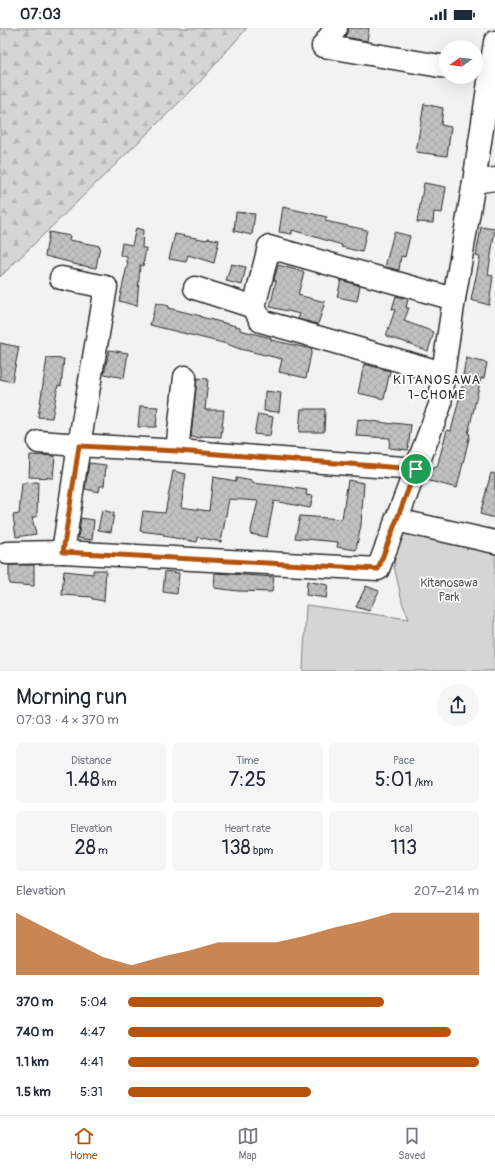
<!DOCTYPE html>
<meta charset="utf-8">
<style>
:root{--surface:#fff;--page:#f6f6f7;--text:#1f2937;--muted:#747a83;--line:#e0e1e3;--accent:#b45309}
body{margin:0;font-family:Pangolin,sans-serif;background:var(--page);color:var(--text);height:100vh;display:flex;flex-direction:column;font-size:15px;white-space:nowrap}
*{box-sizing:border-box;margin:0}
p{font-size:13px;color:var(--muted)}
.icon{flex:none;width:22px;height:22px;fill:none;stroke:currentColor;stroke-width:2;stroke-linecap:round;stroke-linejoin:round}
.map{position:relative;height:643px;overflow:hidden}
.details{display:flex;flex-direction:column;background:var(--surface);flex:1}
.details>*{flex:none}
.needle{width:26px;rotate:256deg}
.tools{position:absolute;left:439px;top:12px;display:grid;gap:8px}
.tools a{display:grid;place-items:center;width:44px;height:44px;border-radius:50%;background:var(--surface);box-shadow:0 4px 16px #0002;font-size:20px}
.pin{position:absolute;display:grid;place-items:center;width:34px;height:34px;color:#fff;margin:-17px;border:2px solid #fff;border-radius:50%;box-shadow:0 1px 4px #0007}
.round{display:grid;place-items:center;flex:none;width:42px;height:42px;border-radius:21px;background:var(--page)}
.head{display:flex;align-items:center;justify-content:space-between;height:68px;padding:0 16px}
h1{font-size:22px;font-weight:600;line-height:30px}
.figures{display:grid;grid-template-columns:repeat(3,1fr);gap:6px;height:68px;padding:4px 16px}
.figures div{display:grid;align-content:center;border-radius:6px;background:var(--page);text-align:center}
.figures b{font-size:20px;font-weight:600}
.figures small{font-size:11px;font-weight:400}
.figures p{font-size:11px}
.chart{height:112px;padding:8px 16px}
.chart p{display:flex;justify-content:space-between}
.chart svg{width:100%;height:72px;margin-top:4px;fill:var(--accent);opacity:.7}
ul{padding:0 16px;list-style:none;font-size:13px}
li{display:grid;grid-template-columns:64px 48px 1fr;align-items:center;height:30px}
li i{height:10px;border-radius:5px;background:var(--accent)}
.status{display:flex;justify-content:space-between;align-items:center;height:28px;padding:0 20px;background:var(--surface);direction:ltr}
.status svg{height:11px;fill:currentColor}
.dock{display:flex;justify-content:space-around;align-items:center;height:56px;border-top:1px solid var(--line);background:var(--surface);font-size:11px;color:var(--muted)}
.dock a{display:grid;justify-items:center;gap:2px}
.dock .current{color:var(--accent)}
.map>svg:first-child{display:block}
.forest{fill:url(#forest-firs);stroke:#808080}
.park{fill:#d5d5d5;stroke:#808080}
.building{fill:url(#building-cross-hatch);stroke:#2b2b2b}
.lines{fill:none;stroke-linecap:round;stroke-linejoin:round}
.minor-casing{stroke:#2b2b2b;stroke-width:25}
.minor{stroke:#fff;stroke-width:22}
.route-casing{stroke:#fff;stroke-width:8}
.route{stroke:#b45309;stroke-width:5}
.labels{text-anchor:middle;stroke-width:3.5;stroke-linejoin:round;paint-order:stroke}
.park-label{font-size:12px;fill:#565656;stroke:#fff}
.neighbourhood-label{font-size:13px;letter-spacing:1px;fill:#2b2b2b;stroke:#fff}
</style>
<div class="status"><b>07:03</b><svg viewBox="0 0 49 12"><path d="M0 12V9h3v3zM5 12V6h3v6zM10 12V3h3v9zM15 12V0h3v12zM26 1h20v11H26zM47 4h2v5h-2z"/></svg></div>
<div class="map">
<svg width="495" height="643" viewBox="0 0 495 643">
<defs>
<pattern id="forest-firs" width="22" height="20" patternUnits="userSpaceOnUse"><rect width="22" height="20" fill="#d5d5d5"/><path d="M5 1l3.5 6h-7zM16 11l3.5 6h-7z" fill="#b7b7b7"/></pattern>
<pattern id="building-cross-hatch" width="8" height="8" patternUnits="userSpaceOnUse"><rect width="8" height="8" fill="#c1c1c1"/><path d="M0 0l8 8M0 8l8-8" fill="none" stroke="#a6a6a6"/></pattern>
</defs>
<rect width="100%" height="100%" fill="#f2f2f2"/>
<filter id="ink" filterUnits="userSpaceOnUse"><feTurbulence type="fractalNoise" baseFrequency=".025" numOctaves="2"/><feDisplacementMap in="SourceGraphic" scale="8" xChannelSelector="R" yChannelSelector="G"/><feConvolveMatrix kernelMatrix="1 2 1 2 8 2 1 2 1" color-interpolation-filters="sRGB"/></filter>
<g filter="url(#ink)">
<!-- forest -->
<polygon class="forest" points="0,0 247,0 198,56 0,249"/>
<!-- park -->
<polygon class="park" points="400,502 495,525 495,643 303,643 306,577 409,591 403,577 394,538"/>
<!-- building -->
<g class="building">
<polygon points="348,0 369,0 367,13 345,9"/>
<polygon points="424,76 443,80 441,97 451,99 447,128 416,124"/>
<polygon points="424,155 446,159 442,185 434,184 433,195 417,194"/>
<polygon points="283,179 327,189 325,193 367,202 362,224 341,219 342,217 292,202 292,206 279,204"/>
<polygon points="236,184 255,186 252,207 234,203"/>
<polygon points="481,199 495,201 488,247 493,248 489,277 471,272 480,229 476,228"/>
<polygon points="136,200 143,202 142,220 146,220 143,238 140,237 137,278 119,273 128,234 127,234 127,229 120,227 122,215 132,217"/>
<polygon points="49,204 70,208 69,212 100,218 96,240 73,236 73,235 45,228"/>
<polygon points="394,204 410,208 405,229 401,228 399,242 385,239"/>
<polygon points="175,206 207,212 208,210 219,212 214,235 188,227 186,234 169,231"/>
<polygon points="231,236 246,239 242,257 226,253"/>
<polygon points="278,237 304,244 298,267 325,274 318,296 298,291 300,286 270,279 276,253 274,252"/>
<polygon points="341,252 360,258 357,273 337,269"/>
<polygon points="396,268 408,271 406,280 409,280 404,293 434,304 428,323 414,318 414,317 386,308 395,282 392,281"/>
<polygon points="156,275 169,278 168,280 201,288 201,289 240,299 240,302 271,310 271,312 312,321 306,350 279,344 282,331 240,321 227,316 150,297"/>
<polygon points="0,315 19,319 12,354 0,351"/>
<polygon points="109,322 128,325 124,350 104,346"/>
<polygon points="47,330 64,331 61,358 58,357 52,390 38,389"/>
<polygon points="466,330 487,335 484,350 481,350 468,406 470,406 457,460 426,452 429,441 437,439 447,402 451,403 465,347 463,347"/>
<polygon points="364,336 390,343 384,371 358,365"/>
<polygon points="197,350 208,351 205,382 224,382 221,409 202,408 201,410 191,409"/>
<polygon points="265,363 281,365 279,384 264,383"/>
<polygon points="140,378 158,379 156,399 138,399"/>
<polygon points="301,381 325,381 324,404 299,404"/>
<polygon points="258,386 273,389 270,408 254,406"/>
<polygon points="358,391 393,396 393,395 411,397 408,422 389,420 390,410 356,408"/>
<polygon points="30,427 55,428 53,450 29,449"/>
<polygon points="89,435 106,437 104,458 100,458 99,464 85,461"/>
<polygon points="173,443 186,446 181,479 209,483 213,449 236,453 236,450 252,453 252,455 279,458 307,462 306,467 313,468 310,480 274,473 267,509 250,506 258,473 229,471 221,514 198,509 197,514 164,508 164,506 140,503 143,483 165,485"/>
<polygon points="491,445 495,446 495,490 480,486"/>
<polygon points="348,452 364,455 361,497 356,522 337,519 338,514 295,510 300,488 342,491"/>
<polygon points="38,454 37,488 32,490 36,506 16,509 13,487 19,486 22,455"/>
<polygon points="102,482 114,485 111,504 98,502"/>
<polygon points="81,490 94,492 92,512 78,510"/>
<polygon points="9,537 34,537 34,558 9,556"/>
<polygon points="93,542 106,542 104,573 92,571 92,569 62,567 64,543 93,546"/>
<polygon points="165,543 179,545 177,566 163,564"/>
<polygon points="215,545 274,549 272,564 238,563 214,560"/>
<polygon points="307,553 328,557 326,570 306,567"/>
<polygon points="366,558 379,563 369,583 356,579"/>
</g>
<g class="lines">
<defs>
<g id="minor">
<polyline points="336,0 323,18 446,39"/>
<polyline points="474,154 495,151"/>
<polyline points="195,260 254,279"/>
<polyline points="443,345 261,293 254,279 269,219 454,271"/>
<polyline points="39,414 79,417 106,259 61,250"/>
<polyline points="177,423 185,349"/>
<polyline points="416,441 177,423 79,417 63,524 378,541 440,377 443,345 454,271 474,154 495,14"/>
<polyline points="396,492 495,514"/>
<polyline points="7,525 63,524"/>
</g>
</defs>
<!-- minor casing -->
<use href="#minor" class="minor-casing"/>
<!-- minor -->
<use href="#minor" class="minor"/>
</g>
</g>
<g class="lines" filter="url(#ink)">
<defs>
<polygon id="route" points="79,418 177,423 416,441 378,541 63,524"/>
</defs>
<!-- route casing -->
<use href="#route" class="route-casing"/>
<!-- route -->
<use href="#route" class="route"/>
</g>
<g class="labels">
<!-- park labels -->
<g class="park-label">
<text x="449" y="559">Kitanosawa<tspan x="449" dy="14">Park</tspan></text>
</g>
<!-- neighbourhood labels -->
<g class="neighbourhood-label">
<text x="437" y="356">KITANOSAWA<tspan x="437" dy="15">1-CHOME</tspan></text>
</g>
</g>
</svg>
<div class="tools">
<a><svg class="needle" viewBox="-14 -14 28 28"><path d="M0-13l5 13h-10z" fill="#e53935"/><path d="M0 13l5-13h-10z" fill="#747a83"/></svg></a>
</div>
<div class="pin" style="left:416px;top:441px;background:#1e9e55"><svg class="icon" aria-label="arrive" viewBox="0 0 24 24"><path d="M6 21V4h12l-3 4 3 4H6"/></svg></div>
</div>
<section class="details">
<div class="head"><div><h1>Morning run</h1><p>07:03 · 4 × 370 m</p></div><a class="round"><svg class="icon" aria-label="share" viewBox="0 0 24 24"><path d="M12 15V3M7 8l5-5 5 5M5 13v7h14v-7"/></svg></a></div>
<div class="figures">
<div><p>Distance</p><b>1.48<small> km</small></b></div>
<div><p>Time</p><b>7:25</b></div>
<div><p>Pace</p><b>5:01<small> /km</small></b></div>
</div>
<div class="figures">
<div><p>Elevation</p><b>28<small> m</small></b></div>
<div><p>Heart rate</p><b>138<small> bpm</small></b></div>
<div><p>kcal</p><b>113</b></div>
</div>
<div class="chart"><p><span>Elevation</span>207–214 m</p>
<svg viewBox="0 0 160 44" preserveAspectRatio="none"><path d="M0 44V6L10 15L20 24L30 33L40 38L50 33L60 29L70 24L80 24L90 24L100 20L110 15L120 11L130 6L140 6L150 6L160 6V44z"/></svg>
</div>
<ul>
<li><b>370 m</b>5:04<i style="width:73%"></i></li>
<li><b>740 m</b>4:47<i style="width:92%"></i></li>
<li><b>1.1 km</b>4:41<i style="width:100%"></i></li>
<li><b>1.5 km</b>5:31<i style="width:52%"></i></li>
</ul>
</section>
<nav class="dock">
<a class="current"><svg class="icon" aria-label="home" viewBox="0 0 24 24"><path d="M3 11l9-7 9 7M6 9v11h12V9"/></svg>Home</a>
<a><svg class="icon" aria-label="map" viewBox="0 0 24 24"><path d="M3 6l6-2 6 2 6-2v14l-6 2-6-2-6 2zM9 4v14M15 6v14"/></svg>Map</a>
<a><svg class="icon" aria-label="saved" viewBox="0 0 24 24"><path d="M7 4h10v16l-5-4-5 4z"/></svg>Saved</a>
</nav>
